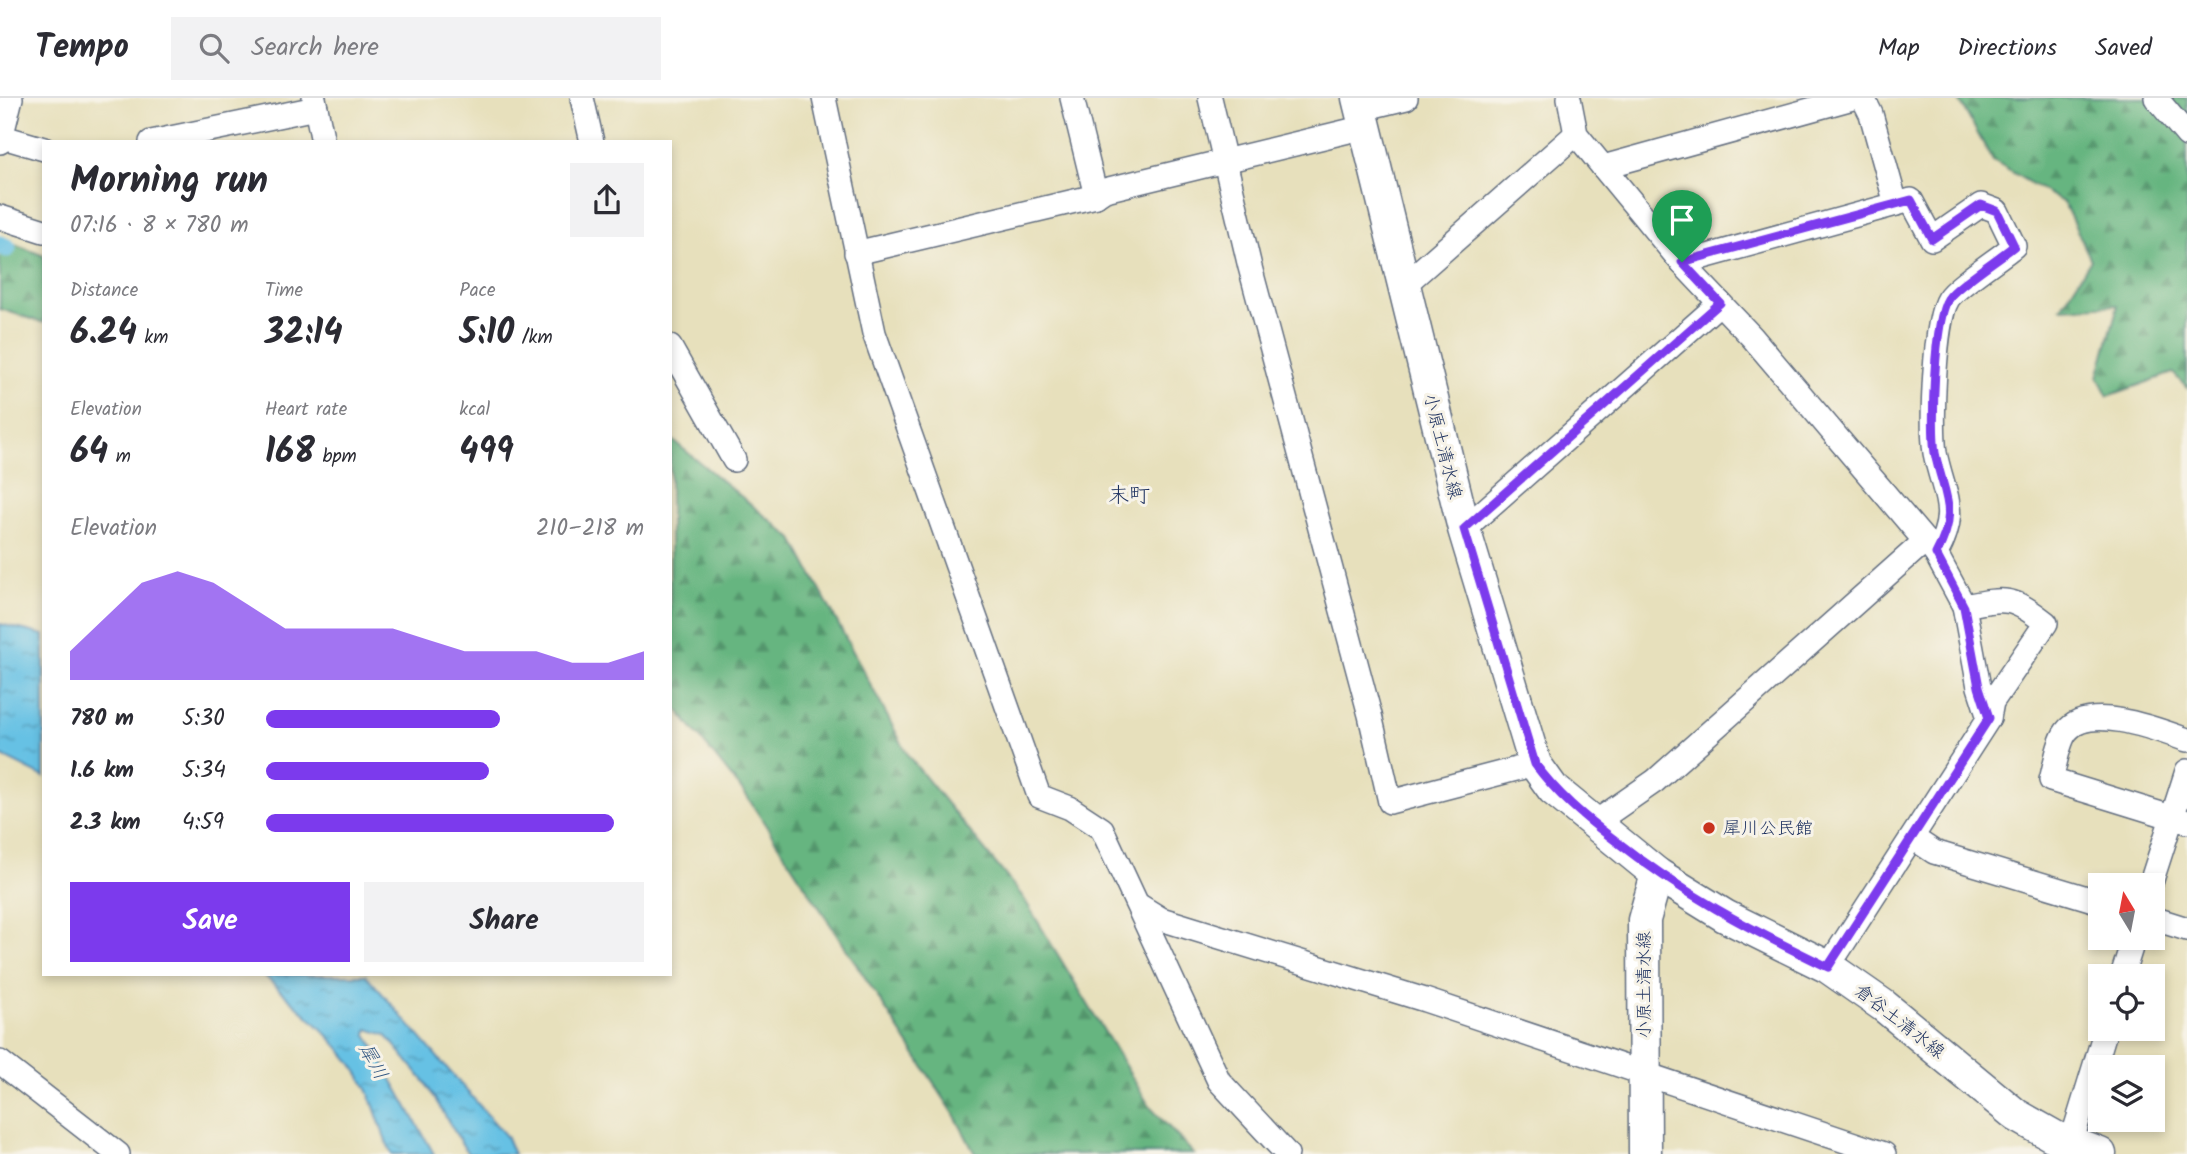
<!DOCTYPE html>
<meta charset="utf-8">
<style>
:root{--surface:#fff;--page:#f2f2f3;--text:#2b2b33;--muted:#7c7c81;--line:#e1e1e2;--accent:#7c3aed}
body{margin:0;font-family:Kalam,"Klee One",sans-serif;background:var(--page);color:var(--text);height:100vh;display:flex;flex-direction:column;font-size:26px;white-space:nowrap}
*{box-sizing:border-box;margin:0}
p{font-size:23px;color:var(--muted)}
.icon{flex:none;width:38px;height:38px;fill:none;stroke:currentColor;stroke-width:2;stroke-linecap:round;stroke-linejoin:round}
.map{position:relative;flex:1;overflow:hidden}
.side{position:absolute;left:42px;top:42px;width:630px;height:836px;display:flex;flex-direction:column;background:var(--surface);border-radius:0px;box-shadow:0 4px 10px #0003}
.side>*{flex:none}
.needle{width:46px;rotate:350deg}
.tools{position:absolute;left:2088px;top:775px;display:grid;gap:14px}
.tools a{display:grid;place-items:center;width:77px;height:77px;border-radius:0px;background:var(--surface);box-shadow:0 4px 10px #0003;font-size:35px}
.pin{position:absolute;display:grid;place-items:center;width:60px;height:60px;color:#fff;margin:-72px -30px;border-radius:50% 50% 50% 0;rotate:-45deg;box-shadow:0 0 7px #0007}
.pin .icon{rotate:45deg}
.round{display:grid;place-items:center;flex:none;width:74px;height:74px;border-radius:0px;background:var(--page)}
.head{display:flex;align-items:center;justify-content:space-between;height:119px;padding:0 28px}
h1{font-size:38px;font-weight:600;line-height:52px}
.figures{display:grid;grid-template-columns:repeat(3,1fr);gap:10px;height:119px;padding:7px 28px}
.figures div{display:grid;align-content:center}
.figures b{font-size:35px;font-weight:600}
.figures small{font-size:19px;font-weight:400}
.figures p{font-size:19px}
.chart{height:196px;padding:14px 28px}
.chart p{display:flex;justify-content:space-between}
.chart svg{width:100%;height:126px;margin-top:7px;fill:var(--accent);opacity:.7}
.primary-button{display:flex;gap:14px;margin-top:auto;padding:14px 28px}
.primary-button a{flex:1;height:80px;border-radius:0px;background:var(--accent);color:#fff;font-size:28px;font-weight:600;line-height:80px;text-align:center}
.primary-button a+a{background:var(--page);color:var(--text)}
ul{padding:0 28px;list-style:none;font-size:23px}
li{display:grid;grid-template-columns:112px 84px 1fr;align-items:center;height:52px}
li i{height:18px;border-radius:9px;background:var(--accent)}
header{display:flex;align-items:center;gap:42px;box-sizing:border-box;height:98px;padding:0 35px;background:var(--surface);border-bottom:2px solid var(--line)}
header strong{font-size:33px}
nav{display:flex;gap:38px;margin-inline-start:auto;font-size:24px}
.search{width:490px;height:63px;background:var(--page);display:flex;align-items:center;gap:18px;box-sizing:border-box;padding:0 24px;border-radius:0px;color:var(--muted);font-size:26px}
.map>svg:first-child{display:block}
.forest{fill:url(#forest-firs);stroke:#40726f;stroke-width:2}
.water{fill:url(#water-ripples);stroke:#4078a1;stroke-width:2}
.lines{fill:none;stroke-linecap:round;stroke-linejoin:round}
.canal{stroke:#66c1e4;stroke-width:19}
.minor-casing{stroke:#626d7f;stroke-width:26}
.secondary-casing{stroke:#626d7f;stroke-width:35}
.minor{stroke:#fff;stroke-width:23}
.secondary{stroke:#fff;stroke-width:32}
.route-casing{stroke:#fff;stroke-width:14}
.route{stroke:#7c3aed;stroke-width:9}
.poi-dot{fill:#c8321e;stroke:#f7f3e8;stroke-width:2.5}
.labels{text-anchor:middle;stroke-width:6;stroke-linejoin:round;paint-order:stroke}
.street-label{font-size:18px;fill:#1b2f5e;stroke:#f7f3e8}
.poi-label{font-size:18px;fill:#1b2f5e;stroke:#f7f3e8;text-anchor:start}
.water-label{font-size:19px;font-style:italic;fill:#2e5480;stroke:#f7f3e8}
.quarter-label{font-size:21px;fill:#1b2f5e;stroke:#f7f3e8}
</style>
<header>
<strong>Tempo</strong>
<div class="search"><svg class="icon" aria-label="search" viewBox="0 0 24 24"><circle cx="10" cy="10" r="6"/><path d="M15 15l6 6"/></svg>Search here</div>
<nav><a>Map</a><a>Directions</a><a>Saved</a></nav>
</header>
<div class="map">
<svg width="2187" height="1056" viewBox="0 0 2187 1056">
<defs>
<pattern id="forest-firs" width="22" height="20" patternUnits="userSpaceOnUse" patternTransform="scale(1.75)"><rect width="22" height="20" fill="#66b580"/><path d="M5 1l3.5 6h-7zM16 11l3.5 6h-7z" fill="#53946c"/></pattern>
<pattern id="water-ripples" width="26" height="14" patternUnits="userSpaceOnUse" patternTransform="scale(1.75)"><rect width="26" height="14" fill="#66c1e4"/><path d="M2 4q2-2 4 0t4 0M15 11q2-2 4 0t4 0" fill="none" stroke="#539dbc"/></pattern>
</defs>
<rect width="100%" height="100%" fill="#f7f3e8"/>
<filter id="ink" filterUnits="userSpaceOnUse"><feTurbulence type="fractalNoise" baseFrequency=".0143" numOctaves="2"/><feDisplacementMap in="SourceGraphic" scale="14" xChannelSelector="R" yChannelSelector="G"/><feConvolveMatrix kernelMatrix="1 2 1 2 8 2 1 2 1" color-interpolation-filters="sRGB"/></filter>
<filter id="wash" filterUnits="userSpaceOnUse"><feTurbulence type="fractalNoise" baseFrequency=".00686" numOctaves="4" result="noise"/><feDisplacementMap in="SourceGraphic" scale="28" xChannelSelector="R" yChannelSelector="G"/><feGaussianBlur stdDeviation="1.57" result="paint"/><feColorMatrix in="noise" values="0 0 0 0 0 0 0 0 0 0 0 0 0 0 0 0 0 1.4 0 .05"/><feComposite in="paint" operator="in"/></filter>
<g filter="url(#wash)">
<rect width="100%" height="100%" fill="#e7e0bc"/>
<!-- forest -->
<g class="forest">
<polygon points="1958,0 2187,0 2187,290 2173,275 2108,298 2098,279 2118,207 2061,210 2091,162 2064,105 1993,63"/>
<polygon points="0,140 44,158 44,225 0,211"/>
<polygon points="670,340 793,441 909,659 1023,799 1150,1009 1194,1056 975,1056 954,1016 746,697 670,603"/>
</g>
<!-- water -->
<g class="water">
<polygon points="0,526 44,537 44,679 0,657"/>
<path d="M264 877H366L506 1038 514 1056H468L425 984 386 937 368 931 366 935 434 1056H392C380 1033 376 1007 364 985 341 943 298 910 264 877Z"/>
</g>
<g class="lines">
<!-- canal -->
<polyline class="canal" points="0,147 7,150"/>
</g>
</g>
<g filter="url(#ink)">
<g class="lines">
<defs>
<g id="minor">
<polyline points="314,0 323,44"/>
<polyline points="582,0 592,44"/>
<polyline points="824,0 874,235 1039,698 1070,710 1102,731 1219,983 1287,1056"/>
<polyline points="1072,0 1096,98"/>
<polyline points="1210,0 1250,169 1370,617 1390,704 1535,666"/>
<polyline points="1569,0 1576,36 1603,69 1682,165 1752,239 1936,456 1964,508 1979,589 1989,620 1828,869"/>
<polyline points="1863,0 1871,16 1896,106"/>
<polyline points="2156,0 2187,37"/>
<polyline points="1361,11 1406,0"/>
<polyline points="3,39 44,51"/>
<polyline points="0,44 11,0"/>
<polyline points="151,44 316,10"/>
<polyline points="1603,69 1853,0"/>
<polyline points="0,119 44,133"/>
<polyline points="856,155 1096,98 1105,92 1365,29"/>
<path d="M1682 165 1911 102 1932 141 1981 107 1997 113 2014 148C2001 159 1955 189 1948 201 1934 223 1931 328 1935 355 1944 399 1960 412 1936 456"/>
<polyline points="1403,188 1576,36"/>
<polyline points="670,249 734,362"/>
<polyline points="1464,431 1720,205"/>
<path d="M1964 508C2006 500 2012 498 2046 525L1992 604 1989 620"/>
<path d="M2187 642C2159 632 2088 604 2066 634 2058 645 2055 668 2051 682L2187 724"/>
<polyline points="1593,726 1655,683 1925,443"/>
<polyline points="1913,740 1934,754 2100,804"/>
<polyline points="2150,788 2187,673"/>
<polyline points="1140,808 1161,821 1425,902 1884,1056"/>
<polyline points="2152,820 2187,831"/>
<polyline points="2122,878 2134,840"/>
<polyline points="0,964 118,1056"/>
<polyline points="2071,1045 2106,931"/>
</g>
<g id="secondary">
<polyline points="1358,0 1464,431 1535,666 1553,691 1657,776 1725,818 1828,869 1884,908 2016,1017 2055,1039 2100,1056"/>
<polyline points="1645,1056 1644,822 1657,776"/>
</g>
</defs>
<!-- minor casing -->
<use href="#minor" class="minor-casing"/>
<!-- secondary casing -->
<use href="#secondary" class="secondary-casing"/>
<!-- minor -->
<use href="#minor" class="minor"/>
<!-- secondary -->
<use href="#secondary" class="secondary"/>
</g>
</g>
<g class="lines" filter="url(#ink)">
<defs>
<path id="route" d="M1911 102 1932 141 1981 107 1997 113 2014 148C2001 159 1955 189 1948 201 1934 223 1931 329 1935 355 1944 399 1960 412 1936 456L1964 509 1979 589 1989 620 1828 869C1747 830 1683 796 1612 740 1583 718 1557 696 1535 666L1464 431 1720 205 1682 164Z"/>
</defs>
<!-- route casing -->
<use href="#route" class="route-casing"/>
<!-- route -->
<use href="#route" class="route"/>
</g>
<!-- markers -->
<circle class="poi-dot" cx="1709" cy="730" r="7"/>
<g class="labels">
<!-- street labels -->
<g class="street-label">
<text transform="translate(1443 348) rotate(76)" y="6">小原土清水線</text>
<text transform="translate(1644 887) rotate(-90)" y="6">小原土清水線</text>
<text transform="translate(1900 923) rotate(38)" y="6">倉谷土清水線</text>
</g>
<!-- poi labels -->
<g class="poi-label">
<text x="1723" y="736">犀川公民館</text>
</g>
<!-- water labels -->
<g class="water-label">
<text transform="translate(374 963) rotate(61)" y="7">犀川</text>
</g>
<!-- quarter labels -->
<g class="quarter-label">
<text x="1129" y="404">末町</text>
</g>
</g>
</svg>
<div class="tools">
<a><svg class="needle" viewBox="-14 -14 28 28"><path d="M0-13l5 13h-10z" fill="#e53935"/><path d="M0 13l5-13h-10z" fill="#7c7c81"/></svg></a>
<a><svg class="icon" aria-label="locate" viewBox="0 0 24 24"><circle cx="12" cy="12" r="6"/><path d="M12 2v4M12 18v4M2 12h4M18 12h4"/></svg></a>
<a><svg class="icon" aria-label="layers" viewBox="0 0 24 24"><path d="M12 4l9 5-9 5-9-5zM3 14l9 5 9-5"/></svg></a>
</div>
<div class="pin" style="left:1682px;top:164px;background:#1e9e55"><svg class="icon" aria-label="arrive" viewBox="0 0 24 24"><path d="M6 21V4h12l-3 4 3 4H6"/></svg></div>
<section class="side">
<div class="head"><div><h1>Morning run</h1><p>07:16 · 8 × 780 m</p></div><a class="round"><svg class="icon" aria-label="share" viewBox="0 0 24 24"><path d="M12 15V3M7 8l5-5 5 5M5 13v7h14v-7"/></svg></a></div>
<div class="figures">
<div><p>Distance</p><b>6.24<small> km</small></b></div>
<div><p>Time</p><b>32:14</b></div>
<div><p>Pace</p><b>5:10<small> /km</small></b></div>
</div>
<div class="figures">
<div><p>Elevation</p><b>64<small> m</small></b></div>
<div><p>Heart rate</p><b>168<small> bpm</small></b></div>
<div><p>kcal</p><b>499</b></div>
</div>
<div class="chart"><p><span>Elevation</span>210–218 m</p>
<svg viewBox="0 0 160 44" preserveAspectRatio="none"><path d="M0 44V34L10 22L20 10L30 6L40 10L50 18L60 26L70 26L80 26L90 26L100 30L110 34L120 34L130 34L140 38L150 38L160 34V44z"/></svg>
</div>
<ul>
<li><b>780 m</b>5:30<i style="width:62%"></i></li>
<li><b>1.6 km</b>5:34<i style="width:59%"></i></li>
<li><b>2.3 km</b>4:59<i style="width:92%"></i></li>
</ul>
<div class="primary-button"><a>Save</a><a>Share</a></div>
</section>
</div>
